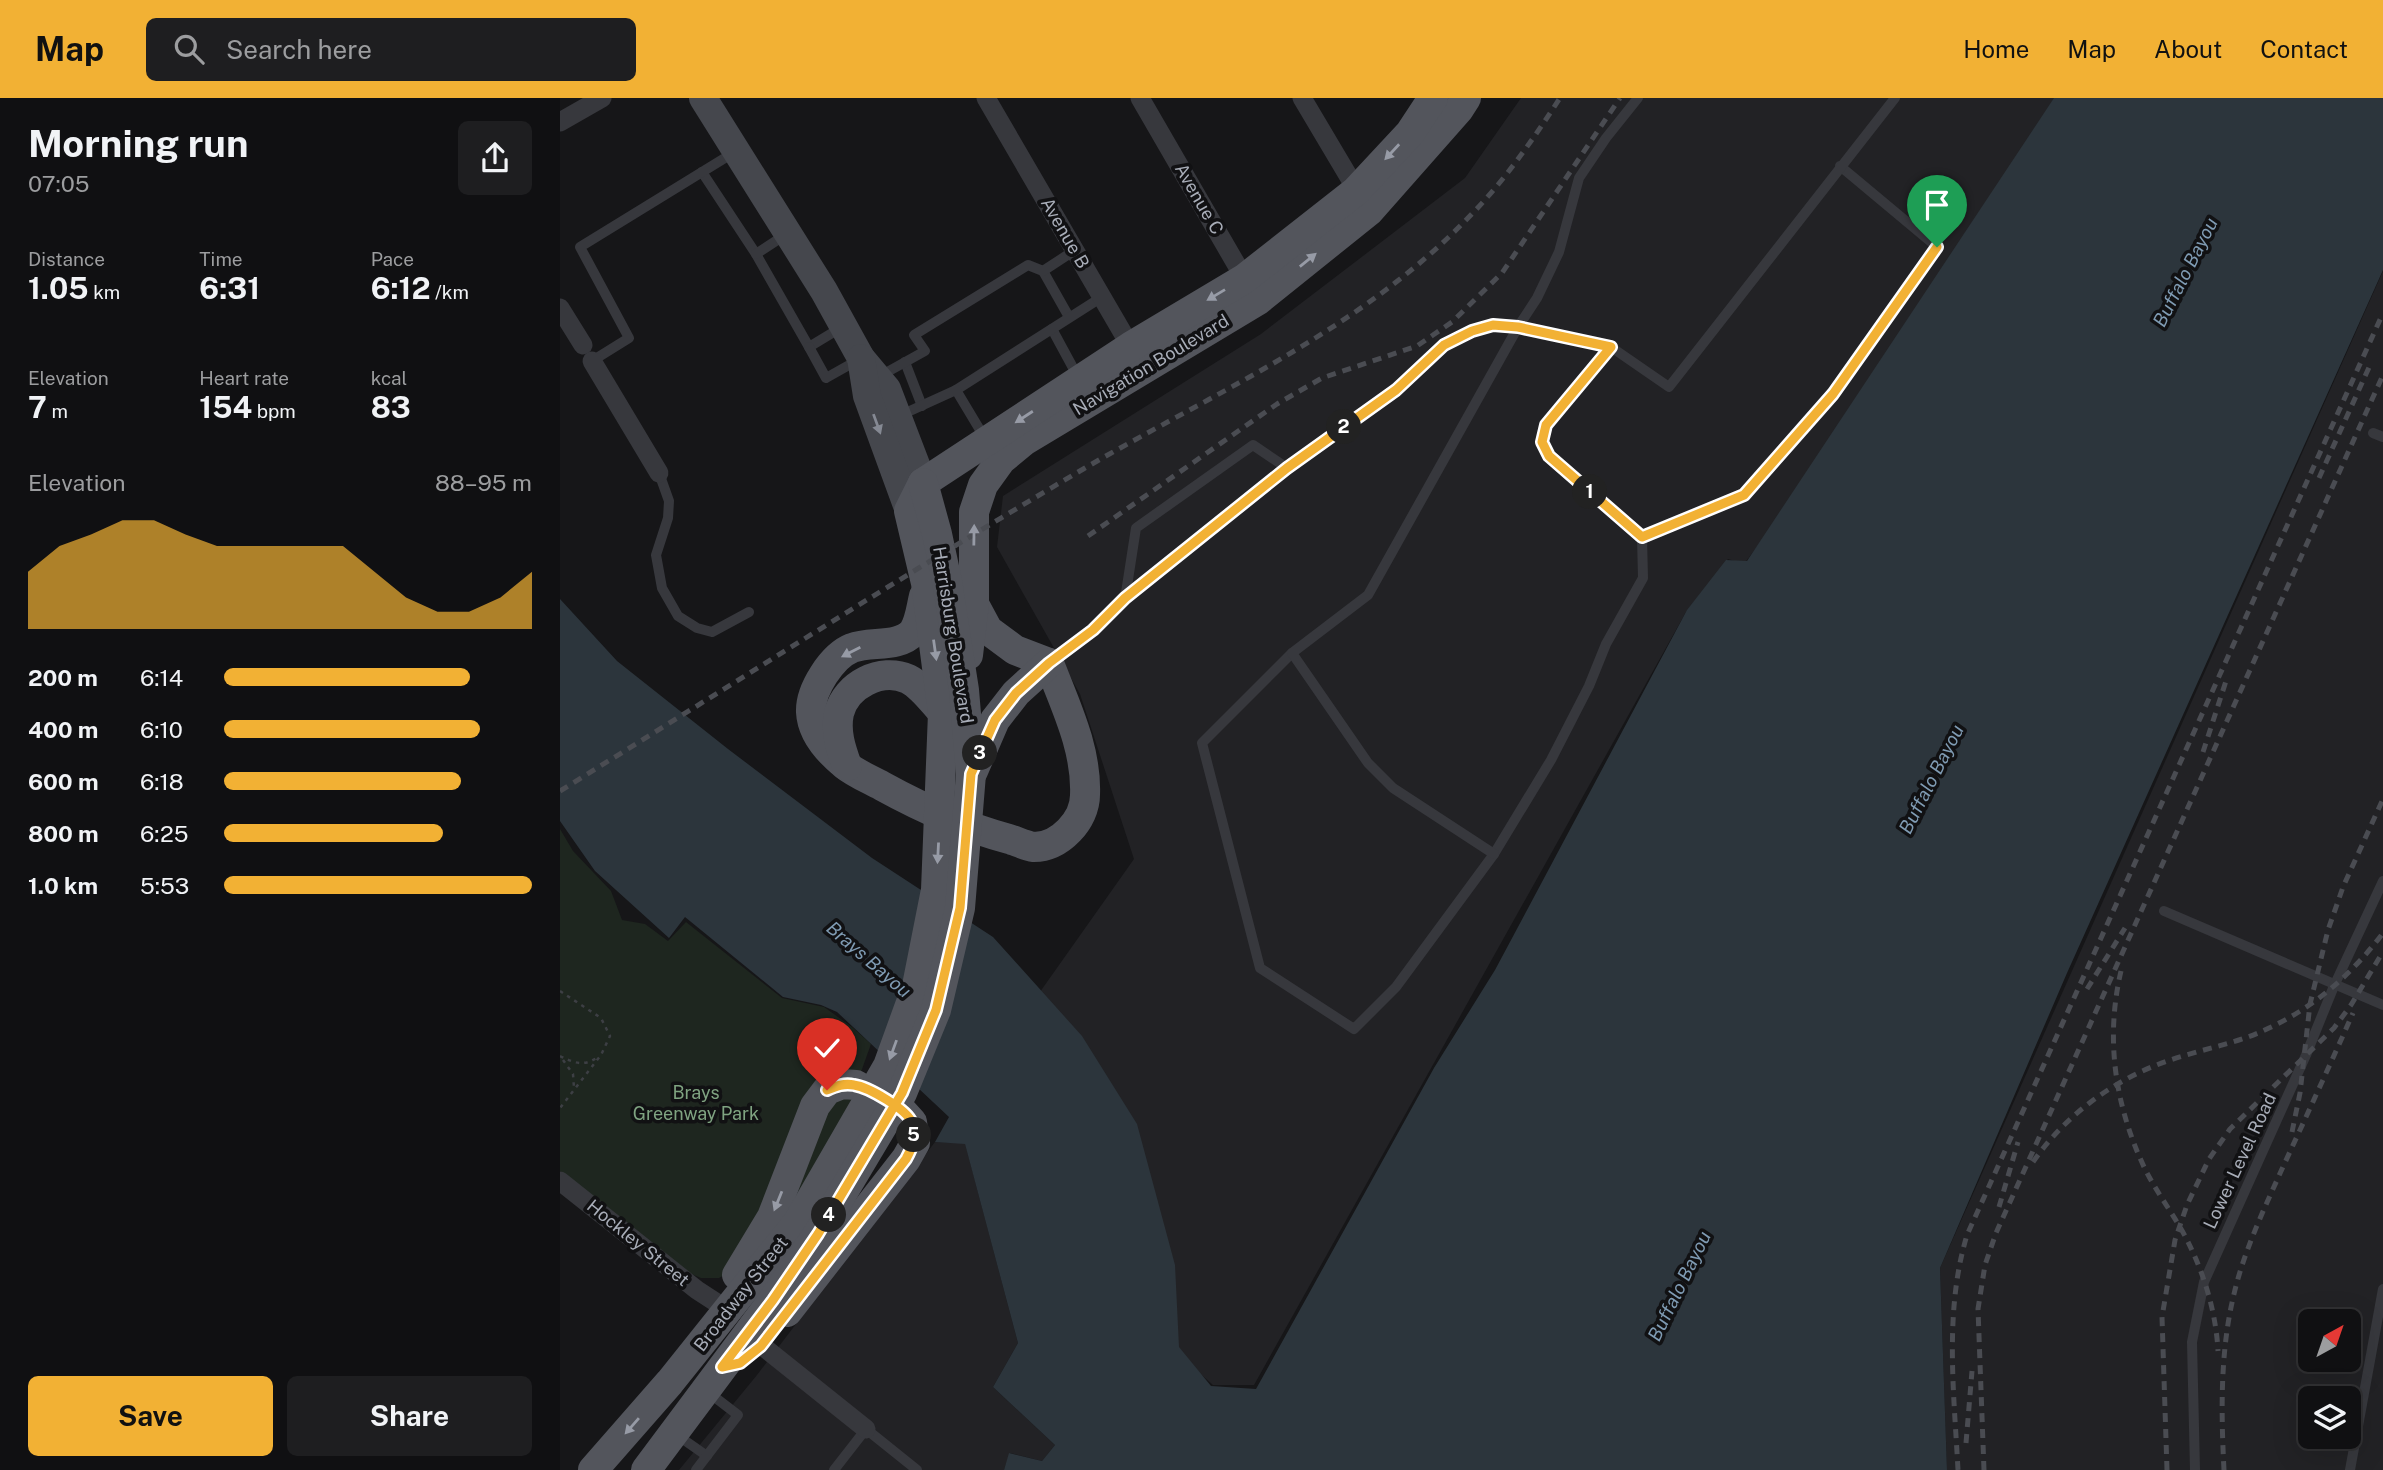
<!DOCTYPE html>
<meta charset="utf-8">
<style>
:root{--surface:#101012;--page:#1e1e20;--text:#f1f3f6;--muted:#9c9d9f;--line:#303032;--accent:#f2b134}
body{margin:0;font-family:"Public Sans",sans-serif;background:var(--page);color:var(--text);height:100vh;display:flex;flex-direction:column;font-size:26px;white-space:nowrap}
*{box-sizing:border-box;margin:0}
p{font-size:23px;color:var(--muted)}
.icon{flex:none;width:38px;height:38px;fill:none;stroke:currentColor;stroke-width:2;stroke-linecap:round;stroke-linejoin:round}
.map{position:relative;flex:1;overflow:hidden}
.sheet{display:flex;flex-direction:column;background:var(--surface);width:560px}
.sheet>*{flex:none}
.needle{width:46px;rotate:40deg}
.buttons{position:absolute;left:1738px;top:1211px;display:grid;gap:14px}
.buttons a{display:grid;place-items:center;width:63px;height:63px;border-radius:10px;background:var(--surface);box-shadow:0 7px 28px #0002,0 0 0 2px var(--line);font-size:35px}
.pin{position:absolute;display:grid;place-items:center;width:60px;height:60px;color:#fff;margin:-72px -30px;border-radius:50% 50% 50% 0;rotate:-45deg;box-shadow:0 0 7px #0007}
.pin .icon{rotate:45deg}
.km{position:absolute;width:35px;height:35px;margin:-18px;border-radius:50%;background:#222;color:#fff;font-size:19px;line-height:35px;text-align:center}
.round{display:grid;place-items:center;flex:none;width:74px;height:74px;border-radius:10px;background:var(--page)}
.summary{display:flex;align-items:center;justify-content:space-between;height:119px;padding:0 28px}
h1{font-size:38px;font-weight:700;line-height:52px}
.metrics{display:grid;grid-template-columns:repeat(3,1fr);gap:10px;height:119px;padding:7px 28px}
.metrics div{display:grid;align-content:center}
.metrics b{font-size:30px;font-weight:700}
.metrics small{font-size:19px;font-weight:400}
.metrics p{font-size:19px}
.chart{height:196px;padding:14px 28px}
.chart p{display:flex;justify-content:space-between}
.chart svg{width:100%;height:126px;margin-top:7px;fill:var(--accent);opacity:.7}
.cta{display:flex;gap:14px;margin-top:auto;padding:14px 28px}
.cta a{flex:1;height:80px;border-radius:10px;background:var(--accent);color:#111;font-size:28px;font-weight:700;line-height:80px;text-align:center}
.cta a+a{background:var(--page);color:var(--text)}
ul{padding:0 28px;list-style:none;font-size:23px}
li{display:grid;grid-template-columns:112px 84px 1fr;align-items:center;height:52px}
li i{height:18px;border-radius:9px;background:var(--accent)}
header{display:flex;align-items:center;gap:42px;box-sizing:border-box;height:98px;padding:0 35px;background:var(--accent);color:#111}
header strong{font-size:33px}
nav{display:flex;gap:38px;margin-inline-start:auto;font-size:24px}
.search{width:490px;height:63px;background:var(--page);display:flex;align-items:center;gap:18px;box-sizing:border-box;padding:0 24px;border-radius:10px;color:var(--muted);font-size:26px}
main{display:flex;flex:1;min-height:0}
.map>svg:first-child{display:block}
.built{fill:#222225;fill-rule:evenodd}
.green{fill:#1e261f}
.water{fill:#2c353c}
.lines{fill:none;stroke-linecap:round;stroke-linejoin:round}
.path{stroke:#3d3f44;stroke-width:2.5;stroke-dasharray:3.5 5;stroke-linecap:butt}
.service{stroke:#37383d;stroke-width:10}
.minor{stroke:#37383d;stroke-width:19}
.secondary{stroke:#45474d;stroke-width:28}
.primary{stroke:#53555c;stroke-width:30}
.rail{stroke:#4a4c52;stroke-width:5;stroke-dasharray:9 7;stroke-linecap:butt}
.oneway{fill:#979ba6}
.oneway2{fill:#858993}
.route-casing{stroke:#fff;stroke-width:14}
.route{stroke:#f2b134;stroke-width:9}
.labels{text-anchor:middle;stroke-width:7;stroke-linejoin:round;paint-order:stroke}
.street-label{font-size:18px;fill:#a8adb8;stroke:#111113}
.park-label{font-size:18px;fill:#7fa381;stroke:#111113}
.water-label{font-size:19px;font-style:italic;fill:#7f9bb3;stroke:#111113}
</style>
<header>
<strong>Map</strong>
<div class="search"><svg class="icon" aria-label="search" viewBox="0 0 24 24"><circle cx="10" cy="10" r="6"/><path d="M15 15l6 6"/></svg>Search here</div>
<nav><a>Home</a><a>Map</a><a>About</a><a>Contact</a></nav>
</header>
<main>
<section class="sheet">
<div class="summary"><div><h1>Morning run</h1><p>07:05</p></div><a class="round"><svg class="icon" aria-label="share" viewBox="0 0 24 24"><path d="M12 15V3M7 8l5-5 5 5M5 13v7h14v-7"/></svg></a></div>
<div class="metrics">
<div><p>Distance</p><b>1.05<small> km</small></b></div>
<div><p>Time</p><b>6:31</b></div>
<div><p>Pace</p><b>6:12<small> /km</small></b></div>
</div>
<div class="metrics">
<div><p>Elevation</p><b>7<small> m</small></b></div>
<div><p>Heart rate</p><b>154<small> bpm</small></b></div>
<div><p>kcal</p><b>83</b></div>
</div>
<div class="chart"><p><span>Elevation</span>88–95 m</p>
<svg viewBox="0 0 160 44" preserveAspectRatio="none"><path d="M0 44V24L10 15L20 11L30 6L40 6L50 11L60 15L70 15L80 15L90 15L100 15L110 24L120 33L130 38L140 38L150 33L160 24V44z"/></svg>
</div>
<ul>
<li><b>200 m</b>6:14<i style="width:80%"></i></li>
<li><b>400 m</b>6:10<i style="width:83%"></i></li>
<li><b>600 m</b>6:18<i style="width:77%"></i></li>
<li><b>800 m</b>6:25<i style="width:71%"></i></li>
<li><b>1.0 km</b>5:53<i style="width:100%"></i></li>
</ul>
<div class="cta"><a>Save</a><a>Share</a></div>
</section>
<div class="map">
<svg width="1823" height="1372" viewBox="0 0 1823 1372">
<rect width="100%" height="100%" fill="#161618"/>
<!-- built -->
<g class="built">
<polygon points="961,0 1495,0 1266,357 1184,466 1168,461 1126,514 694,1287 653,1287 611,1250 475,901 574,761 520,596 437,449 443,398 701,236 905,80"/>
<path d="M1823 173V1372H1387L1380 1170ZM1750 1223H1788V1262H1750ZM1750 1300H1788V1339H1750Z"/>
<polygon points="375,1044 405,1045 458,1245 433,1289 495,1347 482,1363 450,1355 444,1372 119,1372 197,1277"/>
</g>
<!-- green -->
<polygon class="green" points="0,731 13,753 51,793 62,822 85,826 108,843 126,824 222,900 264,909 292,929 311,946 287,1013 255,1072 188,1164 159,1180 141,1180 129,1175 0,1073"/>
<!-- water -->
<polygon class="water" points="1494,0 1823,0 1823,172 1507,875 1380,1170 1387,1372 444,1372 449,1355 482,1363 495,1347 433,1289 458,1245 405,1046 375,1044 389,1019 277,914 261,907 223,899 125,819 109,840 35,773 0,723 0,501 57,563 168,651 312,760 433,839 522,938 577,1026 615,1167 619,1249 651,1288 696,1291 874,970 935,872 1127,512 1166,462 1187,463"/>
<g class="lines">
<!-- path -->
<g class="path">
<polyline points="0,893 41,920 50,938 41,957 0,1010"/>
<path d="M0 958C14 965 24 969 38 959"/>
<polyline points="3,962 13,976 14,990"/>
</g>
<!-- service -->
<g class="service">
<polyline points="142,74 196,156 249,249 282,229"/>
<polyline points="196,156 225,137"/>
<polyline points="483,173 509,219"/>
<polyline points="492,231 518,279"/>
<polyline points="249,249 266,280 298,262"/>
<polyline points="1051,249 986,327 982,344 989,358 1082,439 1184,397 1273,296 1377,149 1280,68"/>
<polyline points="32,263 69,240 20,149 173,55"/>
<polyline points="345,264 362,308"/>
<polyline points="320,278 365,253 354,237 468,167 483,173 515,152"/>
<polyline points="396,292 542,199"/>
<polyline points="341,317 396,292 426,342"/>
<polyline points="1813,335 1823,339"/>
<polyline points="727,370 693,347 576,430 565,501 727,370 836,291 884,247 912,233 933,227 958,229 977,200 999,154 1019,80 1046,40 1078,0"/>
<polyline points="99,375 109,403 108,420 96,457 102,490 118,518 137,530 152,534 189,514"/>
<polyline points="732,555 642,645 700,870 794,931 836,889 934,756 991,662 1029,588 1046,546 1083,480 1082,439"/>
<polyline points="491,564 533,532 565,501"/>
<polyline points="934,756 833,690 808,665 732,555 808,497 958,229 1051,249 1109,289 1335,0"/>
<polyline points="1604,813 1823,907"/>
<polyline points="117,1337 147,1358"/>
<polyline points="136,1372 178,1317 148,1294"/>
<polyline points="274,1372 306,1331 357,1372"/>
<polyline points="1635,1372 1632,1244 1644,1184 1746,957 1774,888 1823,783"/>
<polyline points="1790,1372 1823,1191"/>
</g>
<!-- minor -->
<g class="minor">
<polyline points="426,0 575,256"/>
<polyline points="580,0 690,190"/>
<polyline points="742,0 802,101"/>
<polyline points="0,24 42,0"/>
<polyline points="0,210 23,247"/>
<polyline points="32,263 99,375"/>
<polyline points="0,1083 137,1192 157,1205"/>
<polyline points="201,1247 306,1331"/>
</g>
<!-- secondary -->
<g class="secondary">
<polyline points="143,0 264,193 301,260 327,291 363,385"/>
<polyline points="301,260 307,298 349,413"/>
</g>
<!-- primary -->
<g class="primary">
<path d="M364 498C361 510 360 524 353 534 339 550 311 543 292 550 272 558 250 592 251 614 252 635 269 654 285 667 295 675 309 681 322 688 362 710 404 729 449 741 456 743 466 748 474 749 500 749 525 722 525 697 527 651 505 607 489 565L455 552 428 532 414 506"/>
<polyline points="408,557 414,506 414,414 423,387 441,362 464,343 697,203 809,113 899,11 906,0"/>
<path d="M287 668C281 651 275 634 279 615 286 587 321 569 348 581 362 588 373 604 383 615"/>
<polyline points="413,673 435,622 456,595 489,565"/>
<polyline points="177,1177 212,1119 255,1008 267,992 282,986 296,987 342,1013 352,1024 355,1045 346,1061 227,1214"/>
<polyline points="33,1372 110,1284 238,1124 328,968 357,888 376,792 383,615 366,485 349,413 363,385 570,249 684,181 796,93 850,35 873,0"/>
<polyline points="86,1372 213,1202 258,1136 342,995 376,912 400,810 411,676 404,592 387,483 377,436 363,385"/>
</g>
<!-- rail -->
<g class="rail">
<polyline points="1759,380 1811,265"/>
<polyline points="528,438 717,306 762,280 857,248 892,224 942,175 1060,0"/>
<polyline points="1643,654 1666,583"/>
<path d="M0 693C175 585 348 474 525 370 656 294 799 232 906 122 943 85 972 43 1000 0"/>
<path d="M1561 873C1545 941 1555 1008 1585 1071 1597 1095 1614 1117 1626 1140 1644 1175 1656 1214 1658 1253"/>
<polyline points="1527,891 1565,830"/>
<polyline points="1732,1034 1740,995 1750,906 1768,832 1783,789 1823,701"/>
<path d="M1473 1064C1508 1013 1563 975 1623 958 1652 949 1681 944 1709 930 1755 909 1793 875 1823 835"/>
<polyline points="1439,1109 1458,1044"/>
<polyline points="1406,1345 1412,1273"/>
<path d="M1398 1372C1394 1294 1384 1213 1407 1137L1823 215"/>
<polyline points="1424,1372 1418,1211 1425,1167 1436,1135 1823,277"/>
<polyline points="1607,1372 1602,1219 1615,1142 1627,1107 1649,1061 1670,1031 1774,930 1791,907 1821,857"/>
<path d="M1664 1372C1661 1314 1660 1253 1674 1196 1684 1153 1704 1111 1722 1071 1746 1019 1770 967 1793 915"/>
</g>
</g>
<!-- one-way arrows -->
<defs><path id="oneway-solid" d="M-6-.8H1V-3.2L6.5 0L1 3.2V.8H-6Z" transform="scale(1.75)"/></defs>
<g class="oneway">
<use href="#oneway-solid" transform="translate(832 54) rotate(133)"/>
<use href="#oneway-solid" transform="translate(748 162) rotate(-39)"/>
<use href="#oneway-solid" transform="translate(656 197) rotate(149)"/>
<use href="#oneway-solid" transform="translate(464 319) rotate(147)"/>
<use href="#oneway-solid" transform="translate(414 437) rotate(-89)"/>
<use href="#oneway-solid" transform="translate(375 552) rotate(82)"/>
<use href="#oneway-solid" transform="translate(291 554) rotate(153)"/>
<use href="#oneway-solid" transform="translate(378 755) rotate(93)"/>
<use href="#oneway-solid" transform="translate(333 952) rotate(110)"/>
<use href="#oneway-solid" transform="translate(218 1103) rotate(112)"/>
<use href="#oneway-solid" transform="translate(72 1328) rotate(131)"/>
</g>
<use class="oneway2" href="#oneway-solid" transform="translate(317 326) rotate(70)"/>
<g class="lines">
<defs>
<path id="route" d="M267 992C276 988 284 985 294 987 308 989 347 1011 352 1025 357 1039 352 1050 346 1061L201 1248 180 1265 162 1269 213 1202 258 1136 342 995 376 912 400 810 411 676 435 622 456 595 489 565 533 532 565 500 727 370 836 292 884 247 912 233 933 227 958 229 1051 249 986 327 982 344 989 358 1082 439 1184 397 1273 296 1377 149"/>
</defs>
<!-- route casing -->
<use href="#route" class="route-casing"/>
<!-- route -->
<use href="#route" class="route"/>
</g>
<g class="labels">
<!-- street labels -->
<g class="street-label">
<text transform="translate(639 101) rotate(60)" y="6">Avenue C</text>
<text transform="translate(505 135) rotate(60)" y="6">Avenue B</text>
<text transform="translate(591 267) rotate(-31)" y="6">Navigation Boulevard</text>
<text transform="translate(393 537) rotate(81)" y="6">Harrisburg Boulevard</text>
<text transform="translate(1680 1063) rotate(-65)" y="6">Lower Level Road</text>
<text transform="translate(78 1145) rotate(39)" y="6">Hockley Street</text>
<text transform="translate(181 1196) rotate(-52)" y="6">Broadway Street</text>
</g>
<!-- park labels -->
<g class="park-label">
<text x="136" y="1001">Brays<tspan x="136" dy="21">Greenway Park</tspan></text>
</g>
<!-- water labels -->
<g class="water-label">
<text transform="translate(1625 174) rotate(-63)" y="7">Buffalo Bayou</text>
<text transform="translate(1371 681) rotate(-63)" y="7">Buffalo Bayou</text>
<text transform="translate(309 861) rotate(41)" y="7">Brays Bayou</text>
<text transform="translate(1119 1188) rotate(-64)" y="7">Buffalo Bayou</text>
</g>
</g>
</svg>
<div class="buttons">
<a><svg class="needle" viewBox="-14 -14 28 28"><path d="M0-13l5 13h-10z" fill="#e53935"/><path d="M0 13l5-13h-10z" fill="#9c9d9f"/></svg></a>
<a><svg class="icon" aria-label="layers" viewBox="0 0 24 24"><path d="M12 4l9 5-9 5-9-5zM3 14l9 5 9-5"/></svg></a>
</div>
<div class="pin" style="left:1377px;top:149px;background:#1e9e55"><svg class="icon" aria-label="arrive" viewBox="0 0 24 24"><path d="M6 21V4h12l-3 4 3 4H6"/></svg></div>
<div class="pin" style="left:267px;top:992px;background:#d93025"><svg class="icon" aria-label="check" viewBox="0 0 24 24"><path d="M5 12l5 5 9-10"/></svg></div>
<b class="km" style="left:1030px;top:394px">1</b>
<b class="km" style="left:784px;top:329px">2</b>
<b class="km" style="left:420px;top:655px">3</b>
<b class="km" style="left:269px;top:1117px">4</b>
<b class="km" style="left:354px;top:1037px">5</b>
</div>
</main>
